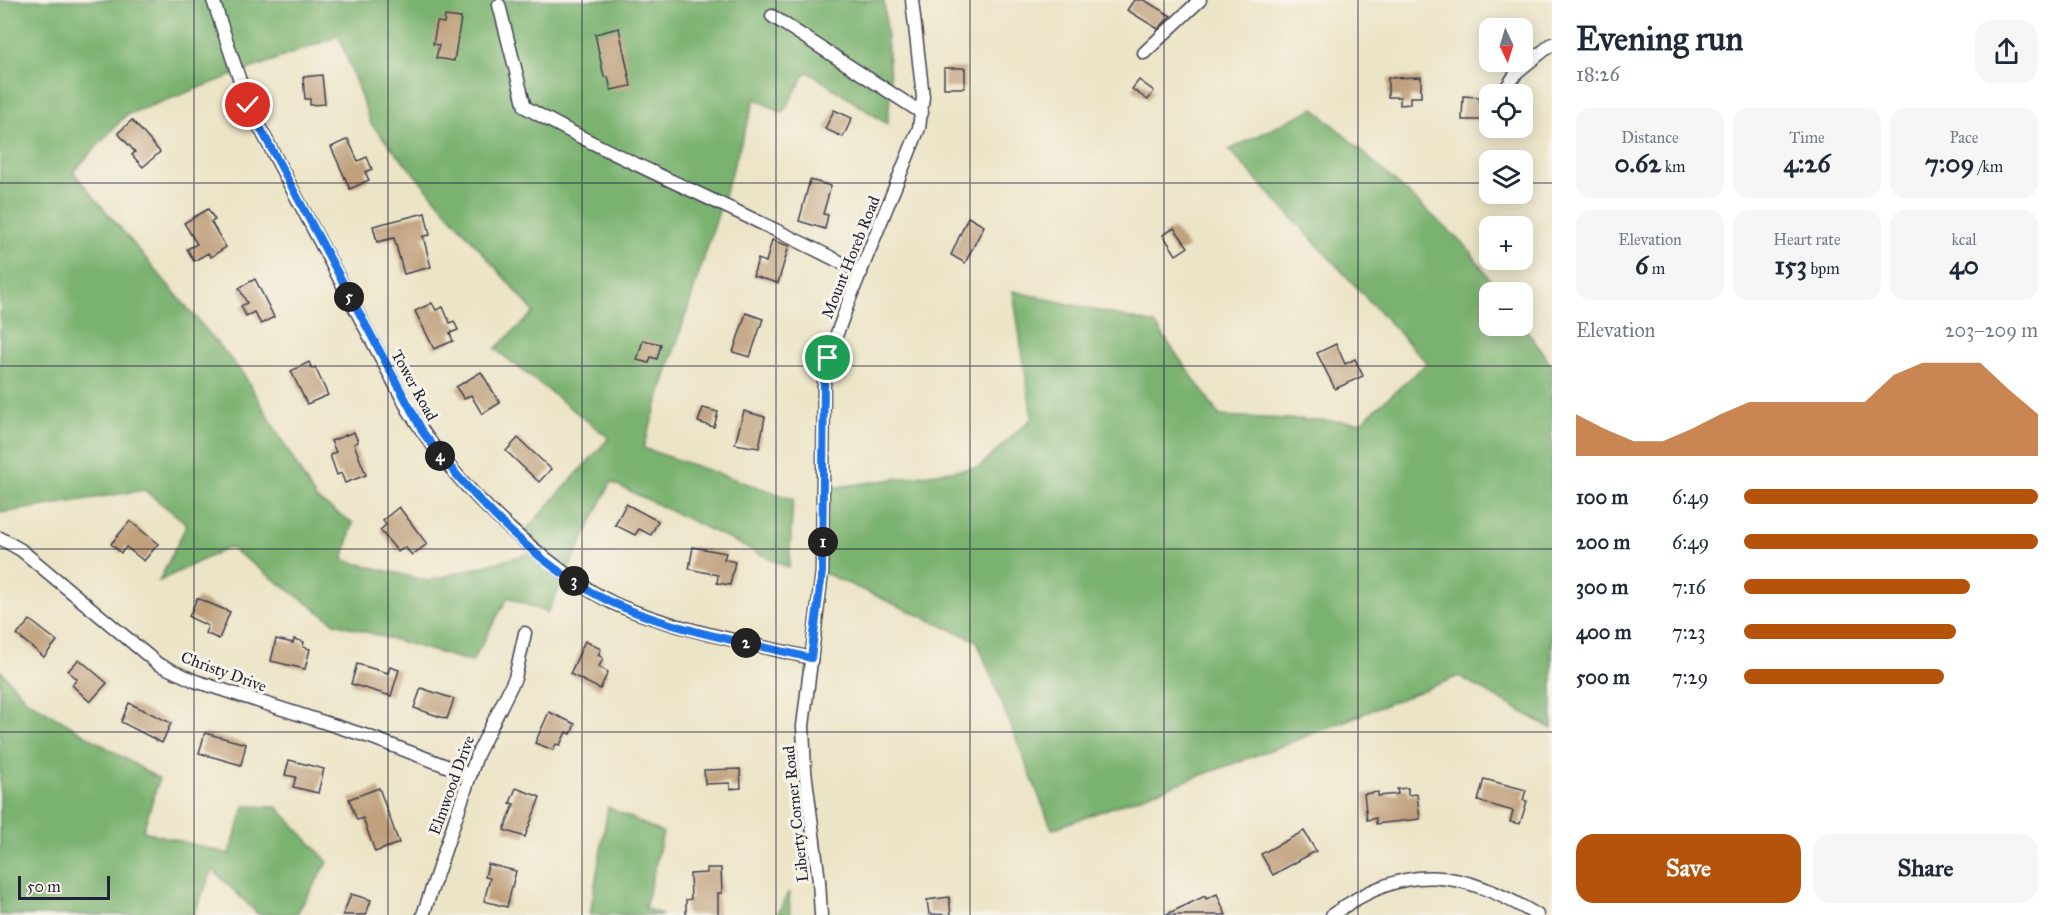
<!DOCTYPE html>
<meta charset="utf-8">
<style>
:root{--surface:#fff;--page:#f6f6f7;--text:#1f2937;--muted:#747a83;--accent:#b45309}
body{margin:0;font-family:"IM FELL Great Primer",serif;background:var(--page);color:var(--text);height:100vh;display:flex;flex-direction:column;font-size:22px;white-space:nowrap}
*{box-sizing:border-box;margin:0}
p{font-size:20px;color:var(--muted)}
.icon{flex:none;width:33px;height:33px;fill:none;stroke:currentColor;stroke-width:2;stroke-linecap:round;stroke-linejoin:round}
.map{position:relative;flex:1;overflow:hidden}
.panel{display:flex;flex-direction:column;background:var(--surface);width:510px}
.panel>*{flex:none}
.needle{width:39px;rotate:176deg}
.fabs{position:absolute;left:1479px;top:18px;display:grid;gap:12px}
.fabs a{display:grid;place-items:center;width:54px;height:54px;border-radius:12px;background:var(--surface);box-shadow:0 3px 15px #0003;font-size:30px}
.scale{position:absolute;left:18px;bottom:15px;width:92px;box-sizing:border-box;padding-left:6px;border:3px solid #22223b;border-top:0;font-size:16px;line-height:21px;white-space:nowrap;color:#22223b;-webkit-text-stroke:4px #f7f3e8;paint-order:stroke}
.pin{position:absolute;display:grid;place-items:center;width:51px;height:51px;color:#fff;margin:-26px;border:3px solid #fff;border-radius:50%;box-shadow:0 2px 6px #0007}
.km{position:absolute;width:30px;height:30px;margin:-15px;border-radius:50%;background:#222;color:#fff;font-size:16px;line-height:30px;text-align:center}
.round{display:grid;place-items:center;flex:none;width:63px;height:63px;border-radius:18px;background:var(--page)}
.headline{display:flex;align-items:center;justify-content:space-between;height:102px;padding:0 24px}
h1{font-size:33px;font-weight:700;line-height:45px}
.figures{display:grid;grid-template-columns:repeat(3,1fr);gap:9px;height:102px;padding:6px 24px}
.figures div{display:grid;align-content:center;border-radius:15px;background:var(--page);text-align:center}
.figures b{font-size:26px;font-weight:700}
.figures small{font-size:16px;font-weight:400}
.figures p{font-size:16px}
.chart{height:168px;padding:12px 24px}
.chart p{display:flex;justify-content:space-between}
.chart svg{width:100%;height:108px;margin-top:6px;fill:var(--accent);opacity:.7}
.primary-button{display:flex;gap:12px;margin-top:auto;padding:12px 24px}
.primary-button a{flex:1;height:69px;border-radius:18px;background:var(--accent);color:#fff;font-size:24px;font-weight:700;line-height:69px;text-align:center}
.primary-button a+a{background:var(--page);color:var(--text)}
ul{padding:0 24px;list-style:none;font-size:20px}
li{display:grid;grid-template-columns:96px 72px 1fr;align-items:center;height:45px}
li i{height:15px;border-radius:8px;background:var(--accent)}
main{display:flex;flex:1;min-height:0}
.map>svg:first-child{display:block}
.forest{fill:#7ab26f;stroke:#4e6a55;stroke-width:1.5;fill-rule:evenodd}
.building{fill:#c0a07d}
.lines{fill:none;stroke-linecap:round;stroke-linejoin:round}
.minor-casing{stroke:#403f50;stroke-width:15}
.minor{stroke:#fff;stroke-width:12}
.route-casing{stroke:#fff;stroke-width:12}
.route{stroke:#1a73e8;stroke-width:8}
.grid{fill:none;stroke:#22223b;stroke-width:1.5;stroke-opacity:0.55}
.labels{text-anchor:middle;stroke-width:6;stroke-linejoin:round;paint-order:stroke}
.street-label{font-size:16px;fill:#22223b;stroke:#f7f3e8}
</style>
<main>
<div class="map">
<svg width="1552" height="915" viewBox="0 0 1552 915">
<rect width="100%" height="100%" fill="#f7f3e8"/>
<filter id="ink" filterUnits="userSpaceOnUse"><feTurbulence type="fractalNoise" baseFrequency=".0167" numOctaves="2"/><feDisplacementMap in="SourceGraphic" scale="12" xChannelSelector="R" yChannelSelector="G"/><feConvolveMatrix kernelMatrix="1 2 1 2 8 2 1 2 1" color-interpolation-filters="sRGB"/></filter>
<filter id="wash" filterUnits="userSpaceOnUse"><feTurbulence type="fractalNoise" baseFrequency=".008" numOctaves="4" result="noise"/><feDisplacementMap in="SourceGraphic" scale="24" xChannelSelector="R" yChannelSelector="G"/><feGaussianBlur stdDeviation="1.35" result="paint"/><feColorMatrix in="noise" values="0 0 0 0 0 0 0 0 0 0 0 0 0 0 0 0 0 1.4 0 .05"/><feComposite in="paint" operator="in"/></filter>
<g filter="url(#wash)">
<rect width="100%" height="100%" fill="#ece4c6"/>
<!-- forest -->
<g class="forest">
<path d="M0 0H884L891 90 887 124 807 71 783 113 755 99 643 448 793 499 789 568 611 482 547 613 508 597 472 662 335 623 229 547 159 581 187 524 144 490 0 513ZM339 36 371 124 534 312 495 349 609 438 517 540 532 553 428 581 343 560 353 523 316 499 244 375 73 172 126 115Z"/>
<polygon points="1314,108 1467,247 1499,292 1490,292 1490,326 1523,325 1552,366 1552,729 1459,676 1271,750 1052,829 977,641 822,572 824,489 979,467 1032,418 1013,291 1155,324 1220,416 1361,422 1427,363 1229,150"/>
<polygon points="0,670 27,700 159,779 143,831 229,854 245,806 277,807 328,862 296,915 258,914 213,870 193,915 0,915"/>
<polygon points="608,807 663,833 645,908 663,915 590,915"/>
<polygon points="789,891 790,915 777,915"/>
</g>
<g id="blocks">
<!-- building -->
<g class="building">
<polygon points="1134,0 1144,0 1171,16 1158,29 1127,10"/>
<polygon points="445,16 461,18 454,61 436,58 439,45 433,44 437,22 444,23"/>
<polygon points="619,28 631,86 611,90 608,77 604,77 595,34"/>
<rect x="944" y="68" width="21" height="20"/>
<polygon points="322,75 325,104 310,105 310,99 305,99 303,77"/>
<polygon points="1421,77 1421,97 1410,97 1410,104 1400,105 1400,97 1388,97 1388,78"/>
<polygon points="1139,80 1154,91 1148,100 1132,89"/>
<polygon points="1463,96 1479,97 1479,100 1490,100 1490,120 1462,120"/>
<polygon points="834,110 852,118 843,137 825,129"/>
<polygon points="132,120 160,152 143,167 132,155 135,152 118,133"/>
<polygon points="348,139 358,161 367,157 372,169 365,172 369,180 350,189 331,147"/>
<polygon points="810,180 831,186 823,214 828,215 825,229 799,221"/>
<polygon points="208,209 215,220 211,222 226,247 211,257 208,253 194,261 187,249 197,244 184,223"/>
<polygon points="425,213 430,235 423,236 431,267 404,274 394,238 377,242 373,226"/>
<polygon points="968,217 984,226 965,263 951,255"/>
<polygon points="1174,228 1188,247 1176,255 1163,235"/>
<polygon points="772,240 789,246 778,283 753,276 758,259 766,262"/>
<polygon points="255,279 274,317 261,324 254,312 246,316 241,306 247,303 239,288"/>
<polygon points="432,303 436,310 443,307 450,323 454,321 458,330 450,333 453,341 434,349 415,311"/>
<polygon points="746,313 763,319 750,357 733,352"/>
<polygon points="643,340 661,344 657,359 651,357 649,363 637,360"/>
<polygon points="1336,344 1345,364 1355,359 1363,376 1335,389 1317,353"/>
<polygon points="309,362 312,369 315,367 328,395 307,404 291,371"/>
<polygon points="481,372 500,403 482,414 471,395 464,399 456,387"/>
<polygon points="703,408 718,412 714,427 698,422"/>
<polygon points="744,411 765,417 759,448 735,444"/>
<polygon points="354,432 358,442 354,444 366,475 345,483 341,473 337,475 330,455 336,452 331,441"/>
<polygon points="518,438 551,469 539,482 506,451"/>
<polygon points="626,504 658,521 651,535 639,529 635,535 615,525"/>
<polygon points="399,507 427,544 412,555 405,547 398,552 380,530 386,525 383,520"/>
<polygon points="130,521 158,544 144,561 126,547 121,553 111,544"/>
<polygon points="693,547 726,553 724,559 735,562 730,585 717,583 718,575 689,569"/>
<polygon points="197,598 230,612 219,639 205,633 208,626 189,617"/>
<polygon points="30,620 57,641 44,657 17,635"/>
<polygon points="276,639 293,643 294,639 304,642 303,647 310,649 305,669 271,661"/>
<polygon points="585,641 601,649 598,655 603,658 599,667 608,672 600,689 570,674"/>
<polygon points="79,659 107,683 90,702 72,685 77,679 68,671"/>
<polygon points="357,664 388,673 390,667 399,670 391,696 351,684"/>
<polygon points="421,688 454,699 447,719 414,708"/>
<polygon points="129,703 171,723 162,743 121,722"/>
<polygon points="549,712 575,724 571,734 566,732 560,745 556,744 553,750 535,743"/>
<polygon points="205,733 246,744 241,765 199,753"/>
<polygon points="289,760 324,769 318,793 293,787 296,777 285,775"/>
<polygon points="740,769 741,788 730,789 730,783 705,784 704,770"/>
<polygon points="1484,779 1526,790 1523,800 1527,801 1520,824 1510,822 1513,811 1478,801"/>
<polygon points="379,788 399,843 375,852 363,818 357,820 349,799"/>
<polygon points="516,788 540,797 525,837 504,830 514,804 510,803"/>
<polygon points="1408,788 1408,795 1417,794 1420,819 1376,824 1376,818 1367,820 1364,794 1378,792 1378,796 1398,794 1397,789"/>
<polygon points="1304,831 1316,851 1273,875 1261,854"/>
<polygon points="488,864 516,871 507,907 484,901 490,878 485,877"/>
<polygon points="707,868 721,868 722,893 718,893 718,915 686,915 686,900 691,899 690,874 707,873"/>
<polygon points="351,894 371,900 366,915 343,915"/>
<polygon points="1217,894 1226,915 1165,915 1205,896 1206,899"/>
<polygon points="949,897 951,915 929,914 927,900"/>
</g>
</g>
</g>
<g filter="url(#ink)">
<use href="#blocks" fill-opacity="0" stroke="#403f50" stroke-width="1.5"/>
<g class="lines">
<defs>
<g id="minor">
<path d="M213 0 248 105 408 409C445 469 493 518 549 561 572 579 595 596 622 607 683 631 748 643 811 658"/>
<path d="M499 5 525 107C633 168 751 214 861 273"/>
<polyline points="772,16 922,113"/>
<polyline points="1144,53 1200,0"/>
<polyline points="1505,90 1517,72 1552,44"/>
<polyline points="0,538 21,550 158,664 195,681 370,737 470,775"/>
<polyline points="423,915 477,755 515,678 525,633"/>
<polyline points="821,915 819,881 805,771 803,726 822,572 824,377 828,358 850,298 919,128 923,97 912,0"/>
<path d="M1332 915C1406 860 1462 870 1537 915"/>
</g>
</defs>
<!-- minor casing -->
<use href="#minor" class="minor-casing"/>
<!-- minor -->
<use href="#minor" class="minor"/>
</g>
</g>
<g class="lines" filter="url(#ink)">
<defs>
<path id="route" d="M248 105 424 434C472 498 546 576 622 607 682 632 748 643 811 658L822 572 824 377 828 358"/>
</defs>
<!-- route casing -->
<use href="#route" class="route-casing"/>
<!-- route -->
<use href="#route" class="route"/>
</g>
<!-- grid -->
<path class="grid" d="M194 0V915M388 0V915M582 0V915M776 0V915M970 0V915M1164 0V915M1358 0V915M0 183H1490M1522 183H1552M0 366H1552M0 549H1552M0 732H1552"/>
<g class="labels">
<!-- street labels -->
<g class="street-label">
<text transform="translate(850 257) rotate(-68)" y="6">Mount Horeb Road</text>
<text transform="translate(415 385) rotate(61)" y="6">Tower Road</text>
<text transform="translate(224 671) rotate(20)" y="6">Christy Drive</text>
<text transform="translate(451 785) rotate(-70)" y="6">Elmwood Drive</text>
<text transform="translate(795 814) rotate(-96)" y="6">Liberty Corner Road</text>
</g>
</g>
</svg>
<div class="fabs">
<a><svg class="needle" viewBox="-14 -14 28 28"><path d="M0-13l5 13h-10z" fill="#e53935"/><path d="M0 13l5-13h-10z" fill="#747a83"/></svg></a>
<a><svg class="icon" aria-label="locate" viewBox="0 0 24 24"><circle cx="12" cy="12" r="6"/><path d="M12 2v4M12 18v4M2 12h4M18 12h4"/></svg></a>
<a><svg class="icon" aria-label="layers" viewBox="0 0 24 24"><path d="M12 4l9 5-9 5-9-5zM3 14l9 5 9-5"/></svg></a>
<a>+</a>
<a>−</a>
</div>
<div class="scale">50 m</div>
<div class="pin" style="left:828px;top:358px;background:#1e9e55"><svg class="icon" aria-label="arrive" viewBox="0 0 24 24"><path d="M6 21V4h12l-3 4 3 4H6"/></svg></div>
<div class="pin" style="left:248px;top:105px;background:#d93025"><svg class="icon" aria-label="check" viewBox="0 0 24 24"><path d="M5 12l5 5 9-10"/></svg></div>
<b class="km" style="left:823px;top:542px">1</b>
<b class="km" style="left:746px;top:643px">2</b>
<b class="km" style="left:574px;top:581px">3</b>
<b class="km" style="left:440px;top:456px">4</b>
<b class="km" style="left:349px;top:297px">5</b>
</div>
<section class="panel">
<div class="headline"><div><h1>Evening run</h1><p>18:26</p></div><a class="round"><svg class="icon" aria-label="share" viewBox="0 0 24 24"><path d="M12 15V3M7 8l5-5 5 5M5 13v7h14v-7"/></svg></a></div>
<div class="figures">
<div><p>Distance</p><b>0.62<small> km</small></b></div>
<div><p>Time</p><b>4:26</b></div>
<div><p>Pace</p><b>7:09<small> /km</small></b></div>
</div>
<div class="figures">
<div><p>Elevation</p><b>6<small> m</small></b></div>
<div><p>Heart rate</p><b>153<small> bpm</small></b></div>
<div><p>kcal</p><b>40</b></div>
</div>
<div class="chart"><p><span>Elevation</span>203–209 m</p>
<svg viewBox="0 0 160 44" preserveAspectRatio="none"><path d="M0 44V27L10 33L20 38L30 38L40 33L50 27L60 22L70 22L80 22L90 22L100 22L110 11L120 6L130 6L140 6L150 17L160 27V44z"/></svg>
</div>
<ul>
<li><b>100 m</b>6:49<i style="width:100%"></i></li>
<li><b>200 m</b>6:49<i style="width:100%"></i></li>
<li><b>300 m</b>7:16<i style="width:77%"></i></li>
<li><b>400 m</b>7:23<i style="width:72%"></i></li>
<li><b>500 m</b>7:29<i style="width:68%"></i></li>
</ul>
<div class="primary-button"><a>Save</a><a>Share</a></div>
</section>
</main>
